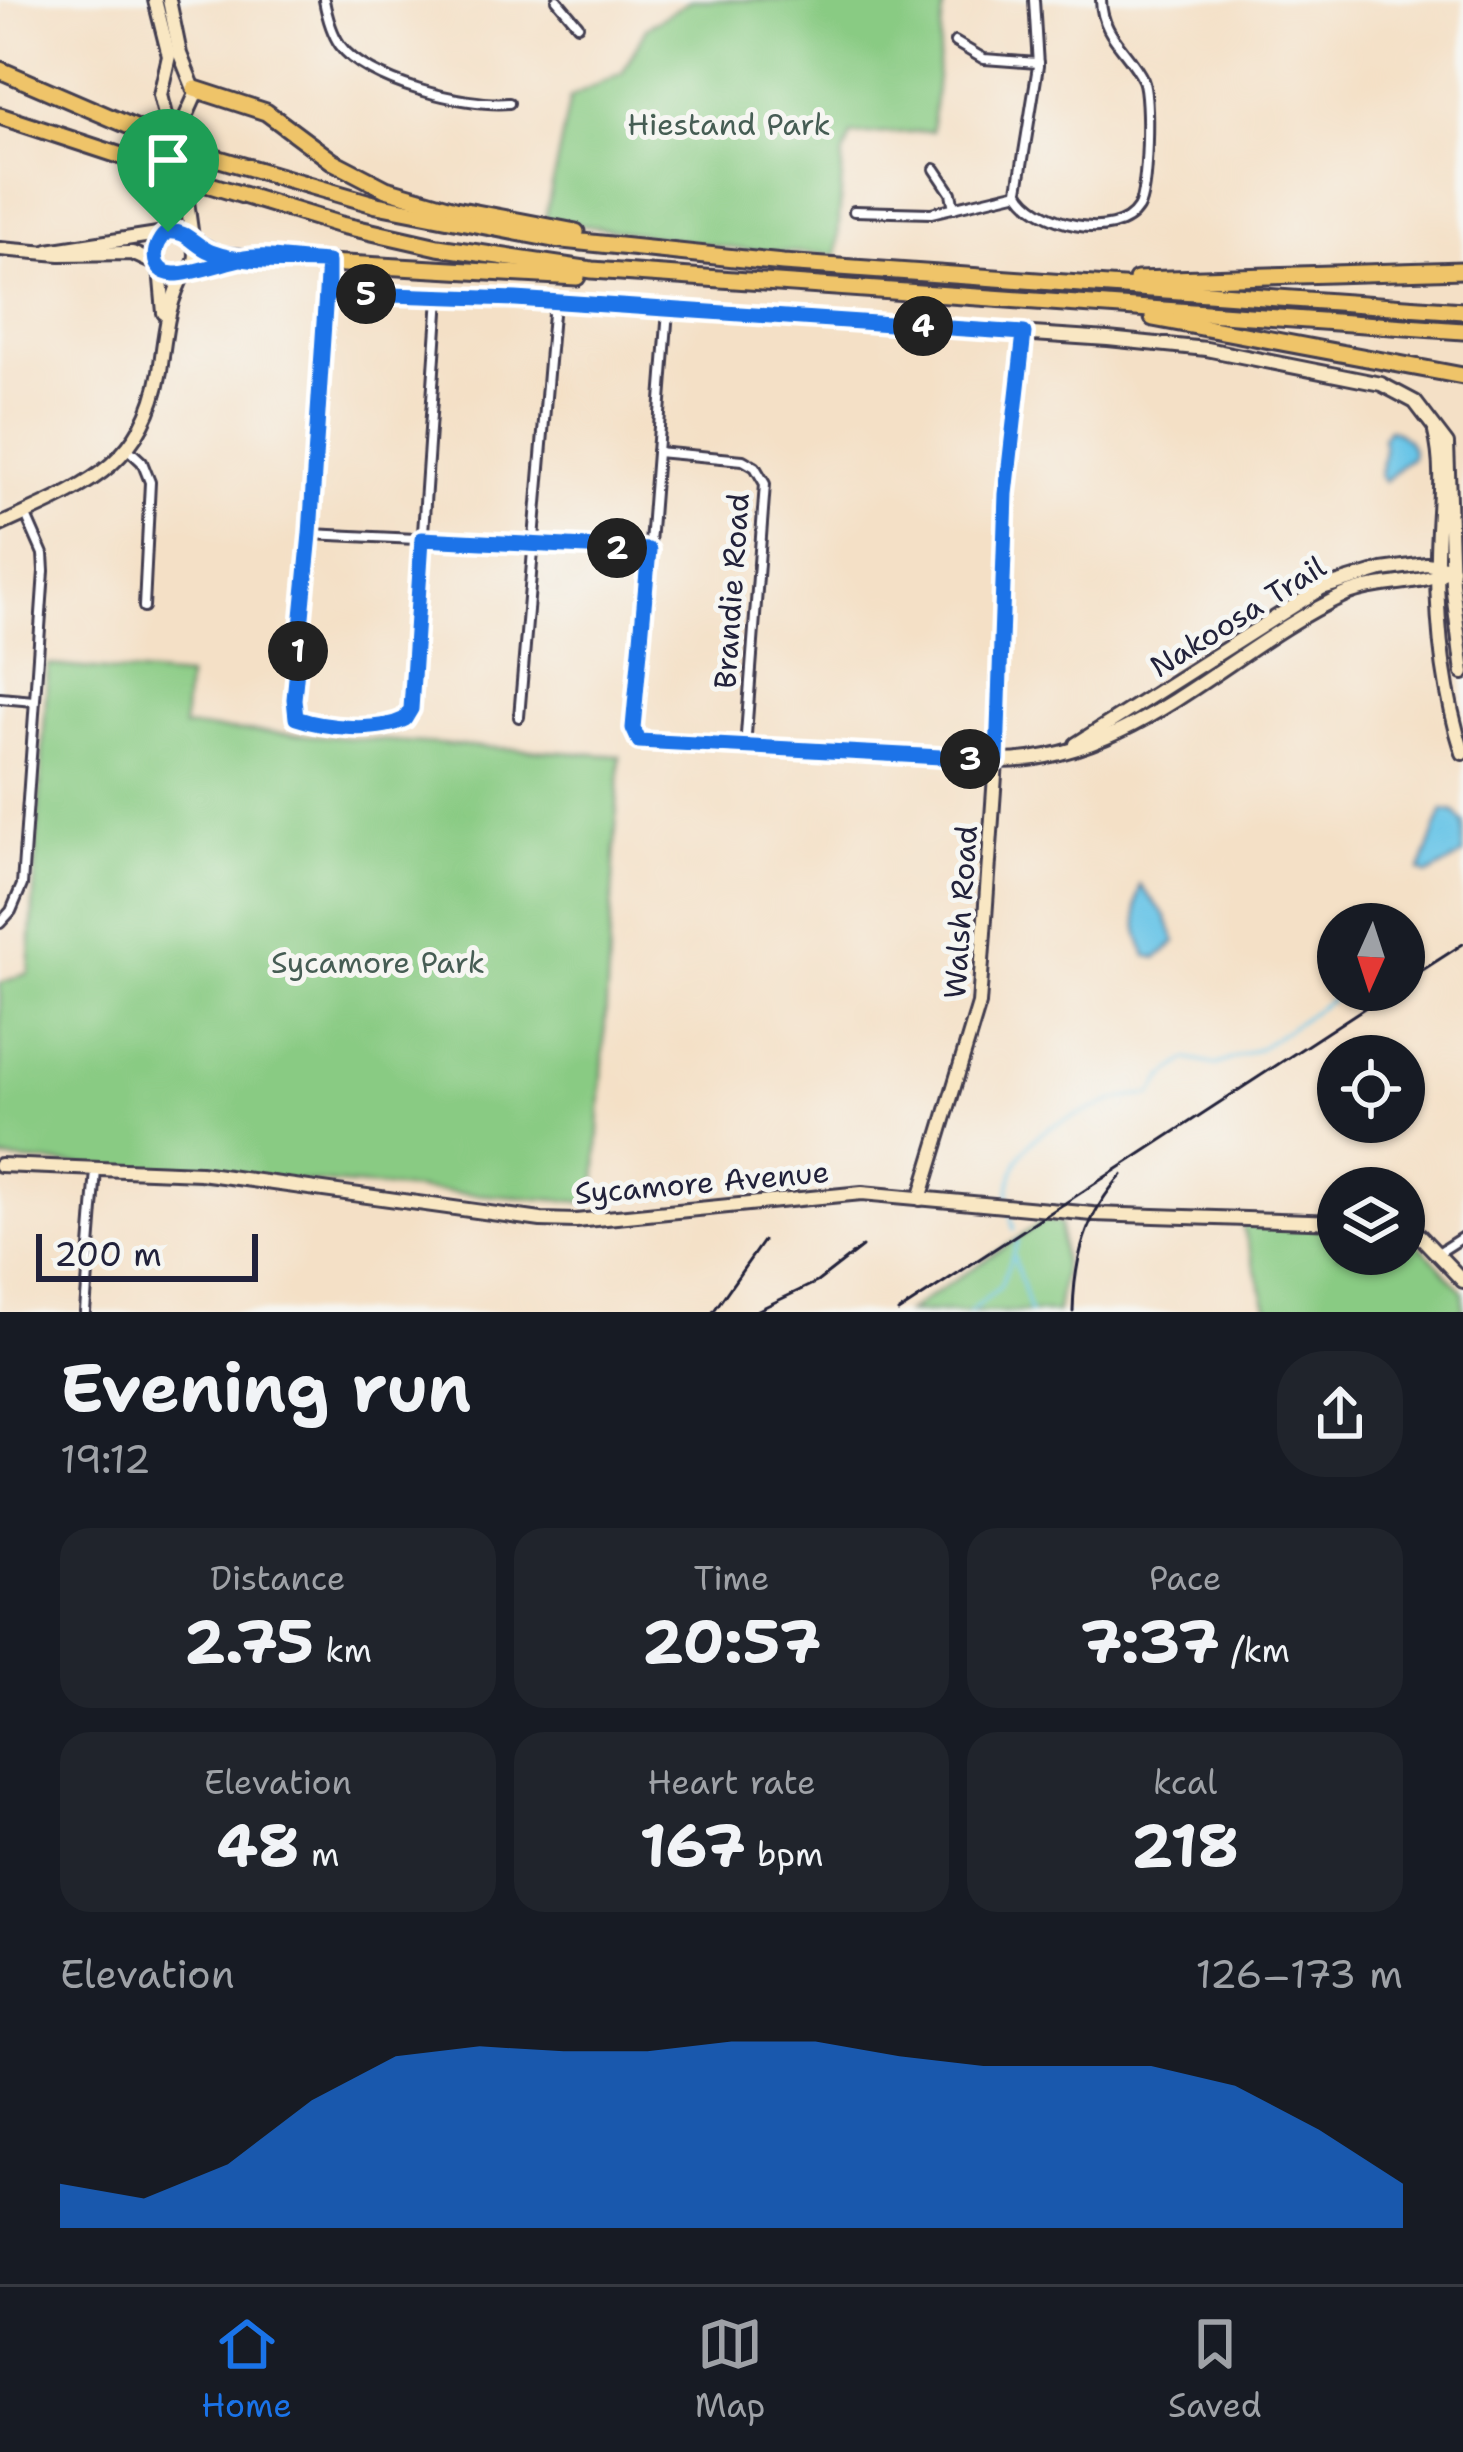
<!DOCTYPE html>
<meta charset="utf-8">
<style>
:root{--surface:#171b24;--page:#20242c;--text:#f1f3f6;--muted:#9ea1a6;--line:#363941;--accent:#1a73e8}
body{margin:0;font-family:"Shantell Sans",sans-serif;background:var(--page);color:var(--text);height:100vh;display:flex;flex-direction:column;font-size:45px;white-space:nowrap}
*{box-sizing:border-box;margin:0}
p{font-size:39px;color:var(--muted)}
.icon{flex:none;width:66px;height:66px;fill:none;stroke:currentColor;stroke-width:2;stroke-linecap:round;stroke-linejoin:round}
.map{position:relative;height:1312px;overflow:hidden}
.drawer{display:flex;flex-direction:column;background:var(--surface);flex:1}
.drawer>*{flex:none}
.needle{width:78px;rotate:183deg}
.controls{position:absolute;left:1317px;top:903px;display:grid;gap:24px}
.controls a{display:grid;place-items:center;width:108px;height:108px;border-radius:50%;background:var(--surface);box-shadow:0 3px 9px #0004;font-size:60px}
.scale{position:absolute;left:36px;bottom:30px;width:222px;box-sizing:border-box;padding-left:12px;border:6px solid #22223b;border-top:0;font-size:33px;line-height:42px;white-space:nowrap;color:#22223b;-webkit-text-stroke:9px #f6f6f2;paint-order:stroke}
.pin{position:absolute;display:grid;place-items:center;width:102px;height:102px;color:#fff;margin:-123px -51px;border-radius:50% 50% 50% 0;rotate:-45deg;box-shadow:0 0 12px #0007}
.pin .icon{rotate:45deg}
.km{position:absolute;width:60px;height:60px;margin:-30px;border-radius:50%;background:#222;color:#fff;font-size:33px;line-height:60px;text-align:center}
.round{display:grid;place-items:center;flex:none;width:126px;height:126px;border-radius:48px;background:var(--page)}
.headline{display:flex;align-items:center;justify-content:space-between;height:204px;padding:0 60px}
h1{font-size:66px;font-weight:700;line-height:90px}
.stats{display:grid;grid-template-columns:repeat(3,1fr);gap:18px;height:204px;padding:12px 60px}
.stats div{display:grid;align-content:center;border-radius:30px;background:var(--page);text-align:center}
.stats b{font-size:60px;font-weight:700}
.stats small{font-size:33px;font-weight:400}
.stats p{font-size:33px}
.chart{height:336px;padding:24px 60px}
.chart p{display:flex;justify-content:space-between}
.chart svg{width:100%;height:216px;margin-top:12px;fill:var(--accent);opacity:.7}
.menu{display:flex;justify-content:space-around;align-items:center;height:168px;border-top:3px solid var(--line);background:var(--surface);font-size:33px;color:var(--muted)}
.menu a{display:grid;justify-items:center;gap:6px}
.menu .selected{color:var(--accent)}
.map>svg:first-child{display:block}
.green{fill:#89cb83;stroke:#56765f;stroke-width:3}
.water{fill:#69c5e7;stroke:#467491;stroke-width:3}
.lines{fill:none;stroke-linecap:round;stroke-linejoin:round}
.stream{stroke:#69c5e7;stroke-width:3}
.street-casing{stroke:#423e50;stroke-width:14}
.secondary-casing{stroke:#423e50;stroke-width:18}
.highway-casing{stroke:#423e50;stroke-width:21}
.street{stroke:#fff;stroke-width:8}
.secondary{stroke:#f9e7c3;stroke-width:12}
.highway{stroke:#efc469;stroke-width:15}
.rail{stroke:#22223b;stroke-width:3}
.highway-bridge-casing{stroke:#423e50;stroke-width:21;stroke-linecap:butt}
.highway-bridge{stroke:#efc469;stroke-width:15}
.route-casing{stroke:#fff;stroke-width:24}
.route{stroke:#1a73e8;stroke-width:15}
.labels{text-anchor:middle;stroke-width:10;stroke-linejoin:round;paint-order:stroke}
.park-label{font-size:30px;fill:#465d54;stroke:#f6f6f2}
.street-label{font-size:30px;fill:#22223b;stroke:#f6f6f2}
</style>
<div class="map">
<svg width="1463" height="1312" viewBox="0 0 1463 1312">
<rect width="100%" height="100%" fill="#f6f6f2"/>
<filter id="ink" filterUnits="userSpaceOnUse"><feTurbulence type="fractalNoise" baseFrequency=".00833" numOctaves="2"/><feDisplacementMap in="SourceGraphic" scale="24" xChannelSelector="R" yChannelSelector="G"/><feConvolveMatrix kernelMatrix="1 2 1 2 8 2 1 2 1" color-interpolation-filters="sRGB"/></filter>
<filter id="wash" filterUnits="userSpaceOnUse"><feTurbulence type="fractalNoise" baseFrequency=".004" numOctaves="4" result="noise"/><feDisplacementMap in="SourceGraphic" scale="48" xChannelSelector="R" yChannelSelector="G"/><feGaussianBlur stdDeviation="2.7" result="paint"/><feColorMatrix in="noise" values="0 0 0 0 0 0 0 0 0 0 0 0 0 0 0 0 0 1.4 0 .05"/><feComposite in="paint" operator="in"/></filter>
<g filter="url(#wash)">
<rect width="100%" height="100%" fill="#f4e0c6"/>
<!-- green -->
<g class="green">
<polygon points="691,0 944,0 932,131 851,135 843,157 837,255 736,249 545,219 570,98 623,72 646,28"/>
<polygon points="48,665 187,677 183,727 620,756 595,1203 0,1159 0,983 29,973"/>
<polygon points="1051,1216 1051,1222 1060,1223 1063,1274 1057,1312 907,1312"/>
<polygon points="1240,1218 1338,1225 1338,1254 1404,1254 1404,1236 1414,1239 1463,1292 1463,1312 1269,1312"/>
</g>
<!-- water -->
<g class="water">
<path d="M1389 429C1402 433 1414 443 1412 458 1398 463 1396 475 1384 481L1380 477 1384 449 1382 437Z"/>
<polygon points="1443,810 1455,812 1463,823 1463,855 1428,875 1420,871"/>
<path d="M1140 885 1166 917 1176 942 1157 958 1147 956C1136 934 1134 909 1140 885Z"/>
</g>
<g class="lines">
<!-- stream -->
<g class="stream">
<path d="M1008 1199C1013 1150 1034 1131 1078 1115 1111 1103 1115 1097 1152 1095L1163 1078 1188 1059 1216 1065 1260 1048 1345 990"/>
<polyline points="1009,1209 1014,1230"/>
<polyline points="1014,1257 1030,1312"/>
<polyline points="970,1312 1000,1287 1018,1240"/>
</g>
</g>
</g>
<g filter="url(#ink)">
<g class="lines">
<defs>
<g id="street">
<path d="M324 0C327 16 331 32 340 45 366 82 466 107 509 103"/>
<polyline points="557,0 578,25"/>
<path d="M1034 0 1038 66 1018 190C1034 224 1116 244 1138 208 1148 192 1150 97 1143 80 1129 50 1102 37 1101 0"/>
<polyline points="955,42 984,59 1038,63"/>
<polyline points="935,169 951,193 954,208"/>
<polyline points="854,211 931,213 1019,192"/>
<polyline points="328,294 294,711 296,718 304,722 364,727 398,723 411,709 439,297"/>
<polyline points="668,310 635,738 647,743 683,746 996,761"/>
<polyline points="129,450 142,462 150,482 144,607"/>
<polyline points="657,452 743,460 755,467 765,484 745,748"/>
<polyline points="310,534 649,550"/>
<polyline points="0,698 34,701"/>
<polyline points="519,717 554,302"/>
<polyline points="0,923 11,911 22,885 44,571 43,554 25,513"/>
<polyline points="1438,1253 1463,1237"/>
<polyline points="85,1312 96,1170"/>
</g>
<g id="secondary">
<polyline points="155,0 169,56 160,95 172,143"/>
<polyline points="169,0 180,54 196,94 178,134 192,238"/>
<polyline points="168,233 178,206 176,182"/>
<path d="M164 235C126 273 209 295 194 242"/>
<polyline points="0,249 60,254 132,253 158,265"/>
<polyline points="48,251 177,231 219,254 328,263 328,293 575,303 1108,339 1206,349 1381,384 1415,402 1447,444 1452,583 1463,673"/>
<polyline points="160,268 164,313"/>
<polyline points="190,270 241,259"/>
<path d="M1435 432C1446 475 1436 521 1437 565 1437 627 1444 694 1463 753"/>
<path d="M0 525C80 488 143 468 160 371 165 336 167 303 185 272"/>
<polyline points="1076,744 1322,588 1382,570 1426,564 1451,568"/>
<path d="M996 761C1134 762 1227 649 1344 595 1379 580 1418 587 1452 569"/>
<polyline points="0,1165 200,1173 541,1220 576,1221 862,1193 1093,1214 1338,1222"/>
<polyline points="920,1199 979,1004 996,761 1006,493 1024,333"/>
<polyline points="1404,1229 1420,1236 1463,1281"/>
</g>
<g id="highway">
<polyline points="0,70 151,135"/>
<polyline points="195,89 266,112 332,161 386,189 455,209 576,232"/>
<polyline points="0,116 161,169"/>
<polyline points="199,153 377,205 553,239 783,263 1463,311"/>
<polyline points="210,185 341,225 438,247 592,270 1463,331"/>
<polyline points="328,263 577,277"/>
<polyline points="1137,280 1463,270"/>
<polyline points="1153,318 1463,376"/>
</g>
</defs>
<!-- street casing -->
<use href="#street" class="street-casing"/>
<!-- secondary casing -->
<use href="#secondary" class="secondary-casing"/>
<!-- highway casing -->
<use href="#highway" class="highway-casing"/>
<!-- street -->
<use href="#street" class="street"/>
<!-- secondary -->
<use href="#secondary" class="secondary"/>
<!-- highway -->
<use href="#highway" class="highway"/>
<!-- rail -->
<g class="rail">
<polyline points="1404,982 1463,944"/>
<polyline points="713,1312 763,1241"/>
<polyline points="754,1312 817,1282 862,1247"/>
<polyline points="898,1312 1392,990"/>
<path d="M1073 1312C1074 1260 1086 1213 1122 1175"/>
</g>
<defs>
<g id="highway-bridge">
<polyline points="151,135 199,153"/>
<polyline points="161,169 210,185"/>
</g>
</defs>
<!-- highway-bridge casing -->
<use href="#highway-bridge" class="highway-bridge-casing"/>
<!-- highway-bridge -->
<use href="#highway-bridge" class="highway-bridge"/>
</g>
</g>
<g class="lines" filter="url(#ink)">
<defs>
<path id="route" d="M168 232C188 230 193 245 211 252 245 265 292 260 328 262L310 534 294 699 296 718C325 728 377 733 405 719L411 709 422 539 649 550 633 728 639 741 997 760 1006 494 1024 333 516 299 328 293V262C302 261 266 253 240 259 226 262 187 275 174 274 148 273 152 243 168 232"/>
</defs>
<!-- route casing -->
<use href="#route" class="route-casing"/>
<!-- route -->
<use href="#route" class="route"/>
</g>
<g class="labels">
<!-- park labels -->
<g class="park-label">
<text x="729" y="135">Hiestand Park</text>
<text x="378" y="973">Sycamore Park</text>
</g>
<!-- street labels -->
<g class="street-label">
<text transform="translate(732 591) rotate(-86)" y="10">Brandie Road</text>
<text transform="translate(1238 617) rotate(-32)" y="10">Nakoosa Trail</text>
<text transform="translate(961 912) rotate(-86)" y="10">Walsh Road</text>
<text transform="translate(702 1183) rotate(-5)" y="10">Sycamore Avenue</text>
</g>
</g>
</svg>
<div class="controls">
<a><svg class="needle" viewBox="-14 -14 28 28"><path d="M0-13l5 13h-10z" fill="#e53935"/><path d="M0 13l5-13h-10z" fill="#9ea1a6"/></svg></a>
<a><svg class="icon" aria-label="locate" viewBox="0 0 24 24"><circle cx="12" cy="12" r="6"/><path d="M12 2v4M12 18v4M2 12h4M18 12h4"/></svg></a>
<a><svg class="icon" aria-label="layers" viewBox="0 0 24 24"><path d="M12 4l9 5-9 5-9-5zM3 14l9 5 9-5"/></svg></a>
</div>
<div class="scale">200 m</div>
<div class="pin" style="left:168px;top:232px;background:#1e9e55"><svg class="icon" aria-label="arrive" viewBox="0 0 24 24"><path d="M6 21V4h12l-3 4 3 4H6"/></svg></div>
<b class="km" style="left:298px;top:651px">1</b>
<b class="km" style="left:617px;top:548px">2</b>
<b class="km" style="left:970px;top:759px">3</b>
<b class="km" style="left:923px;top:326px">4</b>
<b class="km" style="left:366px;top:294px">5</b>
</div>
<section class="drawer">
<div class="headline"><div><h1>Evening run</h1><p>19:12</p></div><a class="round"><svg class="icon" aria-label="share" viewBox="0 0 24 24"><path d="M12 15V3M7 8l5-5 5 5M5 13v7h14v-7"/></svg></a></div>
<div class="stats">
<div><p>Distance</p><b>2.75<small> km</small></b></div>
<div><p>Time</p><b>20:57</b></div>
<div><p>Pace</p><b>7:37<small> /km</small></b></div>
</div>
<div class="stats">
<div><p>Elevation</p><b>48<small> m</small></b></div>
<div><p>Heart rate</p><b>167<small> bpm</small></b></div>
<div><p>kcal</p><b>218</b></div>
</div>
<div class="chart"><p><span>Elevation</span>126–173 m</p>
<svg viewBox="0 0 160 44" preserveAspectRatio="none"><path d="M0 44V35L10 38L20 31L30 18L40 9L50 7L60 8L70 8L80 6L90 6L100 9L110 11L120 11L130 11L140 15L150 24L160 35V44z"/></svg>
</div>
</section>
<nav class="menu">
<a class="selected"><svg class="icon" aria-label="home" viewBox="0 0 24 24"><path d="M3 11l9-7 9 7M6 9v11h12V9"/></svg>Home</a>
<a><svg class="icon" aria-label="map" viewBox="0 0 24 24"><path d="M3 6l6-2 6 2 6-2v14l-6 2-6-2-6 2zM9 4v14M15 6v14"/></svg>Map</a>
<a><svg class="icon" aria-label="saved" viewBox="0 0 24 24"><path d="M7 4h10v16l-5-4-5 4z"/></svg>Saved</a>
</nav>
